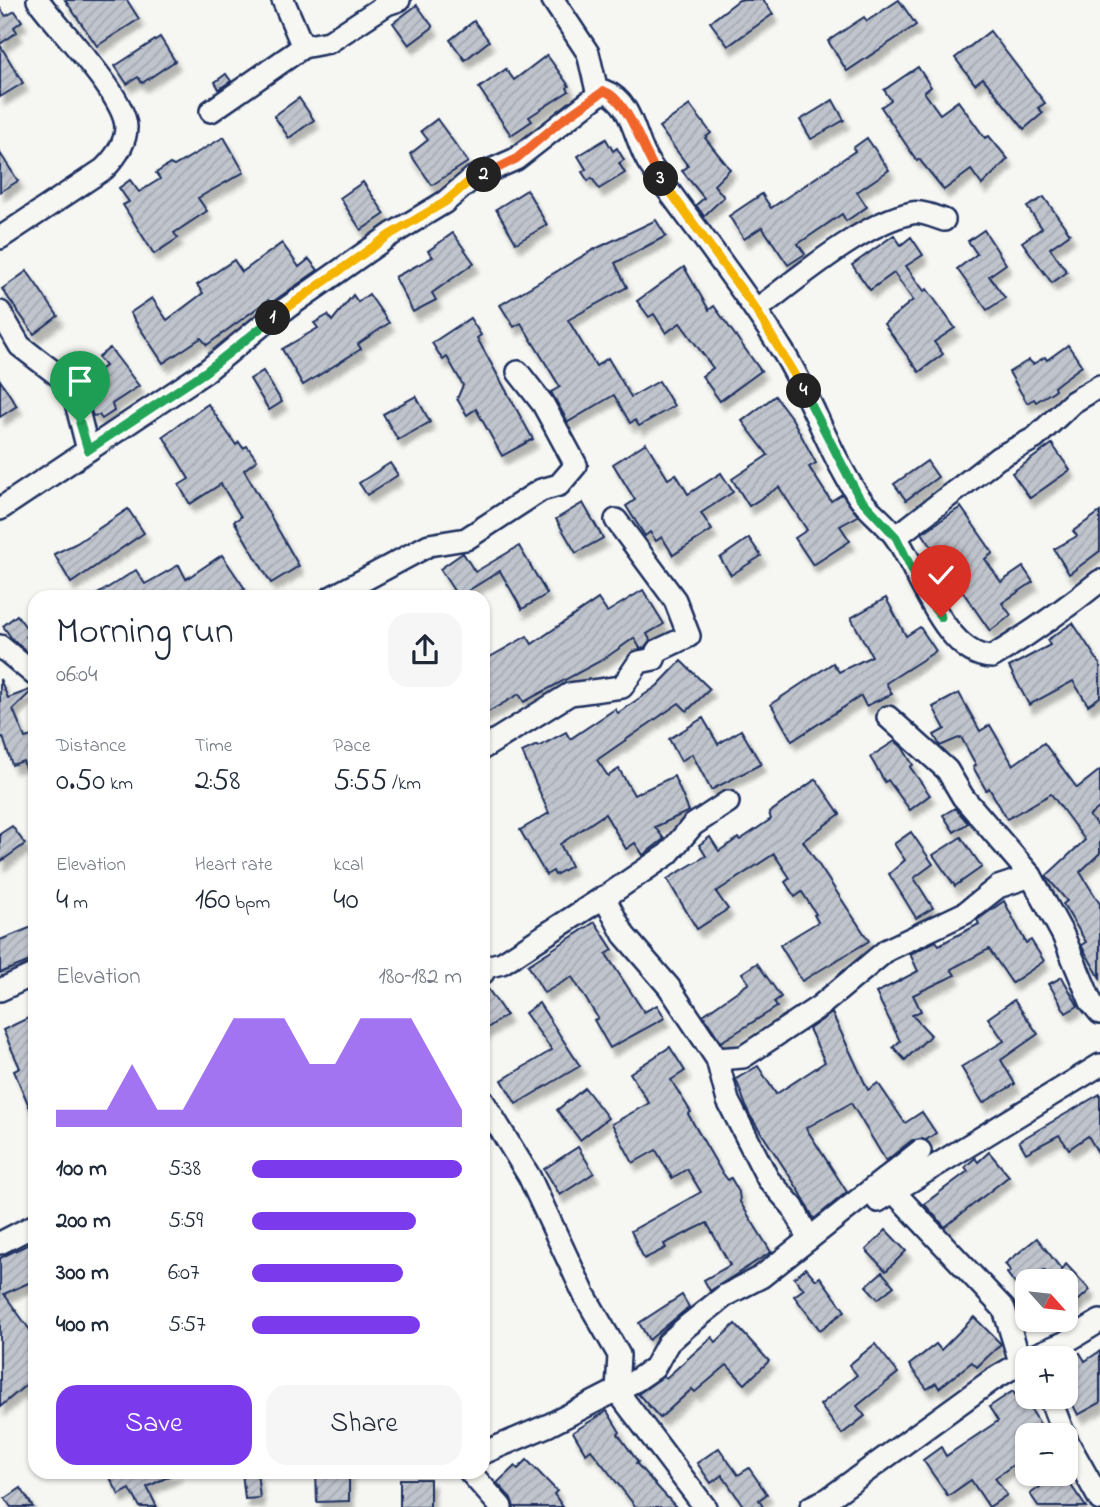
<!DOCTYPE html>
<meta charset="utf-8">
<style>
:root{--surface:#fff;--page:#f6f6f7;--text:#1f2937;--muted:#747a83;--accent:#7c3aed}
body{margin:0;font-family:"Indie Flower",sans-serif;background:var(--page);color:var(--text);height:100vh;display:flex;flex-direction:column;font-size:26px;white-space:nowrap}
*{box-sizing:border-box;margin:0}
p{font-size:23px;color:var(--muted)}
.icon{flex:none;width:38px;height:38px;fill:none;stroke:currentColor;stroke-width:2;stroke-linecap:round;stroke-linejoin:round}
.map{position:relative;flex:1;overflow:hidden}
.side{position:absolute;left:28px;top:590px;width:462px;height:889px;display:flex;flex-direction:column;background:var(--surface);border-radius:21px;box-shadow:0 2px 5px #0004}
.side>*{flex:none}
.needle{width:46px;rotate:117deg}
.fabs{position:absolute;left:1015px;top:1269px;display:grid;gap:14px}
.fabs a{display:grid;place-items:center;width:63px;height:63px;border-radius:14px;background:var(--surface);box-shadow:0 2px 5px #0004;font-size:35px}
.pin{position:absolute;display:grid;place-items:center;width:60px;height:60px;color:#fff;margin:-72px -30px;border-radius:50% 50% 50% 0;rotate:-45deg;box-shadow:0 0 7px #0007}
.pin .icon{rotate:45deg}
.km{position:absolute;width:35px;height:35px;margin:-18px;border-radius:50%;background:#222;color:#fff;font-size:19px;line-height:35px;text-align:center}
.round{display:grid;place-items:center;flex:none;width:74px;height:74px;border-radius:21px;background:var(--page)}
.overview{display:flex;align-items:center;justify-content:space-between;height:119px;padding:0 28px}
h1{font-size:38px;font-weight:600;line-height:52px}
.figures{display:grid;grid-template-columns:repeat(3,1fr);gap:10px;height:119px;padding:7px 28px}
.figures div{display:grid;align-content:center}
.figures b{font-size:30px;font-weight:600}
.figures small{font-size:19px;font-weight:400}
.figures p{font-size:19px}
.chart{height:196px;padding:14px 28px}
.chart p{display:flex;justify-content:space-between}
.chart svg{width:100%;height:126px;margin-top:7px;fill:var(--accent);opacity:.7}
.primary-button{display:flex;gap:14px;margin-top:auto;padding:14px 28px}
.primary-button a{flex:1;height:80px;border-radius:21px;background:var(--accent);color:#fff;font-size:28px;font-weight:600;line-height:80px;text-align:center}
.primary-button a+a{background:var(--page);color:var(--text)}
ul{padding:0 28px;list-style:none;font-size:23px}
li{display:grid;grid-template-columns:112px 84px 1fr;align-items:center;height:52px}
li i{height:18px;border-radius:9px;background:var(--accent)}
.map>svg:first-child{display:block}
.building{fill:url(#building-hatch);stroke:#1b2f5e;stroke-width:2;filter:url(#shadow)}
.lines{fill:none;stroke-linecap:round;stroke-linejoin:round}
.minor-casing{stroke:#1b2f5e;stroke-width:26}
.minor{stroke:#f6f6f2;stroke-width:21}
.split-1-casing{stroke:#fff;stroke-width:14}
.split-2-casing{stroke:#fff;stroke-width:14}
.split-3-casing{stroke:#fff;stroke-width:14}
.split-4-casing{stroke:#fff;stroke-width:14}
.split-5-casing{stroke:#fff;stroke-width:14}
.split-1{stroke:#22a559;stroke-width:9}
.split-2{stroke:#f5b400;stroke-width:9}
.split-3{stroke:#f0652b;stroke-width:9}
.split-4{stroke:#f5b400;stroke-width:9}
.split-5{stroke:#22a559;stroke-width:9}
</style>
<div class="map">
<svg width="1100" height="1507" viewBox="0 0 1100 1507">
<defs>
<pattern id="building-hatch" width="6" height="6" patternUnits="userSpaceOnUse" patternTransform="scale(1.75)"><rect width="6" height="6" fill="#c0c4cd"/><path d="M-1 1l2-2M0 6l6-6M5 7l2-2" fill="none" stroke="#a4a9b2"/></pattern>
<filter id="shadow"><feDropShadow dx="4.5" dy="8" stdDeviation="2" flood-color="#0004"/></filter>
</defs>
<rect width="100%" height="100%" fill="#f6f6f2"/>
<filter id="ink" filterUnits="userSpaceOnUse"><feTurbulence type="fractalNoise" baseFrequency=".0143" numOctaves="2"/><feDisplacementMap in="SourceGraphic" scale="14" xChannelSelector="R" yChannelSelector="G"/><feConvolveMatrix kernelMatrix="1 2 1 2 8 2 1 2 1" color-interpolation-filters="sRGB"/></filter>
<g filter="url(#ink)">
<!-- building -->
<g class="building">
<polygon points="65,0 127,0 139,19 97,46"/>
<polygon points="739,0 763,0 773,14 728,46 710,22"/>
<polygon points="899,0 916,25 847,71 828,41 864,17 867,21"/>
<polygon points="417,5 433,27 409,45 393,23"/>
<polygon points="0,8 6,16 15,11 22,21 14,27 17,32 0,44"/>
<polygon points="474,21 489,41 465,60 450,40"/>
<polygon points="990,31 1045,103 1038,108 1043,113 1024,129 983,78 975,84 955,58"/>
<polygon points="160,37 175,61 142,83 138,77 127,84 115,66"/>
<polygon points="0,45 23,83 0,97"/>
<polygon points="547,55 569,86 567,88 569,91 529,117 532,121 511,135 479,88 506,69 514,80"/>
<polygon points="918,67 931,87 924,92 940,114 958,101 985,138 989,136 1008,159 982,185 971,170 944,190 919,159 917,161 881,107 891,100 884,90"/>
<polygon points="226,74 231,81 219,89 215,82"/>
<polygon points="299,98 314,120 289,138 274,116"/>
<polygon points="833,100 844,120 811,139 800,120"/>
<polygon points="690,105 711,133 705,138 730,169 714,185 724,197 704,216 696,205 704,198 682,171 688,166 659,127"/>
<polygon points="437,119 468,162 432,185 410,154 428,140 421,131"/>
<polygon points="224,137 244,172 198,198 207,211 174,233 178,238 154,254 123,205 129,202 119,188 130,180 139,192 160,179 156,173 170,164 174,166"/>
<polygon points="867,138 889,170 857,192 867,207 846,221 842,214 798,244 805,254 788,265 762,227 744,239 729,216 762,194 771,208 855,151 853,148"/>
<polygon points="606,139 613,151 617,148 624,160 619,163 625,173 599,189 592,178 588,181 582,172 586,169 578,156"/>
<polygon points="0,153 18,181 0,192"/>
<polygon points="363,182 385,214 361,230 340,198"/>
<polygon points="527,190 547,225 516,243 496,209"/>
<polygon points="1044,197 1070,234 1050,248 1067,272 1052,283 1022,242 1042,228 1027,207"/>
<polygon points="656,220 666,236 615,263 627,287 568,320 596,366 608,358 631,397 659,381 674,406 639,426 635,420 630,423 614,395 568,422 551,392 560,387 521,323 514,327 500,305 593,250"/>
<polygon points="984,230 1006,264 989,276 1005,298 987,310 957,269 977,254 968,241"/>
<polygon points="453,233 474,263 432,293 436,300 413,312 395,277 433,257 428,251"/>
<polygon points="894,235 901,245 911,237 923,255 906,266 924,291 927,289 955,328 934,342 943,354 919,372 884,324 913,300 894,273 870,290 852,265"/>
<polygon points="282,243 299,267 309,259 318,270 271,303 268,300 207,345 201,338 163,363 130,313 152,298 167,320 203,293 197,285 234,260 242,272"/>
<polygon points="684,267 709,310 714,306 761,371 720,401 702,376 713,368 680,323 666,333 654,314 649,317 637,301"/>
<polygon points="27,271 58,316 34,334 2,289"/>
<polygon points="369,294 389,323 358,344 361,349 303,385 282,349 318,328 314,323 328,315 332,321 353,295 358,302"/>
<polygon points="470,318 481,335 477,338 533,439 502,456 476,409 467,415 457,399 463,385 447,357 443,360 432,343"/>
<polygon points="1068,345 1082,366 1060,382 1054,387 1055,390 1036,402 1034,399 1027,403 1009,372 1029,360 1033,364 1045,357 1047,360"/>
<polygon points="110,348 139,386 112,404 114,411 102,419 99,415 93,416 80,383 105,366 98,357"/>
<polygon points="263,371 282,402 269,410 250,379"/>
<polygon points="0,380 17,406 0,417"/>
<polygon points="416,396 430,422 398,440 383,414"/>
<polygon points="775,396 793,420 816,463 809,467 831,501 842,494 858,516 840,526 850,541 813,565 795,538 807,530 779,487 749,506 732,479 768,455 742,421"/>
<polygon points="208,404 236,445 239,442 243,448 247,446 257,460 244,470 299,566 271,583 234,521 241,517 221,484 190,504 179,485 189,479 163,436"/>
<polygon points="646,443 668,479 676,474 688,494 721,473 733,492 701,513 712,530 673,555 662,537 656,541 650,532 645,536 626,506 635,500 613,464"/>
<polygon points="1052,444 1070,470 1030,498 1012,473"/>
<polygon points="927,461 938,477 906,500 894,484"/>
<polygon points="390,463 398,475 367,495 359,483"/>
<polygon points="583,503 603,538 576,553 556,519"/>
<polygon points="961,507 993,553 985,559 1001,582 1023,567 1033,582 1002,603 1011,615 990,631 922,533"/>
<polygon points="128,509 144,533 71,583 54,554 77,543"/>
<polygon points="1100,512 1100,551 1069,574 1054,549 1077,536 1073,531"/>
<polygon points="749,538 761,556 731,575 720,558"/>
<polygon points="519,546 547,594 522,609 500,571 458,597 440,569 463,553 475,572"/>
<polygon points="222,555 245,589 236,592 239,597 93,597 136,570 145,584 179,565 186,579"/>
<polygon points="643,590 664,624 647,634 650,640 644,648 640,648 634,638 604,659 524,702 519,694 483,715 483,661 527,636 532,644 598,599 607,612"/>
<polygon points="886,598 906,636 920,627 936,651 886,683 892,694 866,706 861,696 792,741 771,704 833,663 839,672 872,656 851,618"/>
<polygon points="17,615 30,633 26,636 35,648 35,658 13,640 3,626"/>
<polygon points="1073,623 1100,664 1100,697 1088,705 1073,681 1029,705 1009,667 1050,645 1047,640"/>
<polygon points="681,661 710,689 687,711 679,703 597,760 608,776 619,769 634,795 674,776 689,811 655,827 664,839 643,855 635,843 626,849 605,814 560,844 571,866 555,875 553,871 546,875 520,830 549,813 522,752 537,745 538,747 566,732 570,739 615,709 618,713 657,686"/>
<polygon points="0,679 8,698 35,688 13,709 25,738 35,735 35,789 31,789 23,761 12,765 3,737 0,738"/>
<polygon points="959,693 980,731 990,725 1013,765 1044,743 1077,788 1100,770 1100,807 1089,816 1100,828 1100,853 1080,872 1100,904 1100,978 1081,945 1086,942 1063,904 1067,901 1046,876 1085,840 1051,794 1007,819 989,788 986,790 973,767 976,765 961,737 940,746 934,735 945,729 933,707"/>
<polygon points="703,718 718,744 741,730 761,764 711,790 692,754 681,761 669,739"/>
<polygon points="895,741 902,747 913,765 910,767 930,795 910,810 888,780 885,782 870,757"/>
<polygon points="816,779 840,814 803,841 869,941 802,981 780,945 818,922 814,915 816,914 802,892 795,897 785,882 790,878 774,854 716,892 728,909 697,929 667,879 706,856 699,845 710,837 719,851 738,838 740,840 771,819 769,813"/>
<polygon points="955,808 968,823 954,832 943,815"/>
<polygon points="12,826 25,844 0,862 0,834"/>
<polygon points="911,832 933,864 914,878 933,908 916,918 889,874 905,860 894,844"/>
<polygon points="961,837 982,867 955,886 933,855"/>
<polygon points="1004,901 1026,943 1031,940 1044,961 1012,983 989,949 951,969 955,975 913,995 921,1011 912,1015 931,1035 905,1060 893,1047 900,1041 876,993 918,971 910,954 936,941 939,945 979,924 977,920"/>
<polygon points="595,922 613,950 606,954 644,1012 657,1005 665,1018 610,1048 594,1020 598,1018 572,977 544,993 528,965"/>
<polygon points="32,927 35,959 0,973 0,940"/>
<polygon points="757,963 781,997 774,1002 777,1007 721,1042 703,1015 749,983 742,973"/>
<polygon points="1062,977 1078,1006 1066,1013 1049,984"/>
<polygon points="483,986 486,986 506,1015 483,1031"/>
<polygon points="1014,1000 1038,1034 1001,1060 1015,1084 983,1103 961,1067 1004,1041 988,1018"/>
<polygon points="539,1003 580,1066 516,1104 502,1080 552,1050 525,1013"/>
<polygon points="832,1013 868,1090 878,1083 905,1123 922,1112 936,1133 926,1140 912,1140 886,1161 851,1103 806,1128 847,1192 814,1219 800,1192 749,1114 736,1079 758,1066 776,1094 825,1062 809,1029"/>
<polygon points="30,1017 35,1028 35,1120 14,1071 20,1068 3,1030"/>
<polygon points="670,1047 685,1071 671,1080 691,1112 688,1114 721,1171 728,1180 731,1178 739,1192 740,1202 771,1252 710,1291 704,1280 730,1265 707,1223 664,1244 666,1248 644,1259 631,1231 701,1192 687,1169 672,1178 656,1150 633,1163 612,1124 649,1103 630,1073"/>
<polygon points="585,1088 608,1118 580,1140 557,1110"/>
<polygon points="1100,1094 1100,1156 1088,1136 1069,1149 1059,1135 1026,1153 1019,1141"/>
<polygon points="578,1147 594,1173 560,1195 544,1169"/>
<polygon points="989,1152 1009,1176 945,1227 924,1204 968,1171 965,1167 975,1158 978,1162"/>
<polygon points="886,1230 906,1251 886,1271 866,1250"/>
<polygon points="1037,1238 1062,1270 1066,1264 1090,1290 1066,1312 1066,1281 1050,1281 1052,1279 1044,1270 1027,1281 1027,1300 1007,1273 1011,1271 1005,1264"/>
<polygon points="35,1241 35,1280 4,1294 35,1337 35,1377 0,1407 0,1258"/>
<polygon points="806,1268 816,1280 820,1277 845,1311 820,1330 794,1296 804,1289 794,1278"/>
<polygon points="882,1272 894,1286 878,1299 866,1286"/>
<polygon points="682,1295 689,1307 649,1340 639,1323"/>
<polygon points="974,1317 1001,1344 977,1367 972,1362 939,1388 936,1383 927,1389 909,1365 936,1344 941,1350"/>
<polygon points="735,1324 769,1361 745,1384 727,1365 695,1392 692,1389 660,1418 638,1394 664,1376 666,1378 712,1337 716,1342"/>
<polygon points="875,1344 898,1373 857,1406 865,1416 842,1434 820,1405 857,1375 849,1365"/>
<polygon points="1100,1351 1100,1403 1078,1415 1066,1391 1066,1362 1080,1353 1085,1361"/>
<polygon points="1013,1391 1017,1398 1022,1395 1047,1435 1027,1435 1027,1455 995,1478 1007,1495 989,1507 971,1480 948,1496 923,1460 941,1447 946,1456 998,1421 989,1407"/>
<polygon points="607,1411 620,1432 618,1434 638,1462 636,1463 676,1507 636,1507 591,1450 586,1454 573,1432"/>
<polygon points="719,1448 738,1475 749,1468 767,1494 759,1500 763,1507 744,1507 722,1475 711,1483 697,1463"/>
<polygon points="527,1460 557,1491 554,1494 563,1507 514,1507 511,1498 497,1483 515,1466 518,1469"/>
<polygon points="107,1472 178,1472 147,1487 157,1507 140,1507 130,1489 119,1495"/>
<polygon points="242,1472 257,1472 260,1498 245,1499"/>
<polygon points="316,1472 349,1472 349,1501 317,1502"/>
<polygon points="1031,1474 1063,1474 1086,1507 1039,1507 1030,1494 1040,1487"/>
<rect x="400" y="1479" width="30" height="28"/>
<polygon points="21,1488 33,1507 11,1507 5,1499"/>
</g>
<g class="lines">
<defs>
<g id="minor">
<polyline points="283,0 303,47"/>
<path d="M553 0 588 53 598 95 604 91C634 102 634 142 650 165 694 227 742 286 782 350 811 396 828 451 858 496 869 512 887 523 897 539 919 572 946 657 992 657 1030 634 1066 608 1100 581"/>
<polyline points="211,111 303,47 329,42 387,4 399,0"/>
<path d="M0 238 104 169C115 158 126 144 126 127 125 95 59 30 38 0"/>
<path d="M756 310C796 280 864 222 912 213 921 211 935 217 944 220"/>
<polyline points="0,312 20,346 63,379 76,403 88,450"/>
<polyline points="0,509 205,372 261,326 392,234 445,202 473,178 516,159 598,95"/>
<polyline points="896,537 998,458 1035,438 1073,402 1100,386"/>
<polyline points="332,597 429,545 466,539 541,490 559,485 576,465 543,404 518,372"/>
<polyline points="0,646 35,675"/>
<polyline points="888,717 947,770 963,797 1031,876 1063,935 1091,1002 1100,1013"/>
<polyline points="483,748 570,694 622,687 639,662 654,659 657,651 689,636 675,600 616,520"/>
<polyline points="604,897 624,935 669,987 717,1059 728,1101 768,1179 793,1207 809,1239"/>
<polyline points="602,899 598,902 668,854 693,825 728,802"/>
<polyline points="483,973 486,967 502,963 604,897"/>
<polyline points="0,990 35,974"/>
<polyline points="717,1059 743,1057 820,1006 887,950 965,913 998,887 1031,876"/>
<polyline points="483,1101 529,1176 585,1296 619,1355 617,1391 705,1507"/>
<polyline points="893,1191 1004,1309 1020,1362 1027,1370"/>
<polyline points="878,1201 1100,1065"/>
<polyline points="0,1243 35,1225"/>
<polyline points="1028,1358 1064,1343 1100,1321"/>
<polyline points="1049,1396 1064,1435"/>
<polyline points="1066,1439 1100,1500"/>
<polyline points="483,1453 549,1425 635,1381 654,1368 668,1343 687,1326 726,1295 761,1277 920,1151"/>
<polyline points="470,1472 501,1507"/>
<polyline points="811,1507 828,1499 992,1380 1027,1359"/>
</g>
</defs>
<!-- minor casing -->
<use href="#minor" class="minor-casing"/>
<!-- minor -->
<use href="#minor" class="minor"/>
</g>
</g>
<g class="lines" filter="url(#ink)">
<defs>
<polyline id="split-1" points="80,423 88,450 205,372 273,318"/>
<polyline id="split-2" points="273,318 391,234 445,202 473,178 484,175"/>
<path id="split-3" d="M484 175 516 159 561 121 604 91C630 100 643 155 661 179"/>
<polyline id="split-4" points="661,179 756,310 804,391"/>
<polyline id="split-5" points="804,391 859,497 896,537 926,598 941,617"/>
</defs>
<!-- split-1 casing -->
<use href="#split-1" class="split-1-casing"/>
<!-- split-2 casing -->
<use href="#split-2" class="split-2-casing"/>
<!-- split-3 casing -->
<use href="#split-3" class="split-3-casing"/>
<!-- split-4 casing -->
<use href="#split-4" class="split-4-casing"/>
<!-- split-5 casing -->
<use href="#split-5" class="split-5-casing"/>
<!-- split-1 -->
<use href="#split-1" class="split-1"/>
<!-- split-2 -->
<use href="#split-2" class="split-2"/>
<!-- split-3 -->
<use href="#split-3" class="split-3"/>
<!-- split-4 -->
<use href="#split-4" class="split-4"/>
<!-- split-5 -->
<use href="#split-5" class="split-5"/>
</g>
</svg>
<div class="fabs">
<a><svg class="needle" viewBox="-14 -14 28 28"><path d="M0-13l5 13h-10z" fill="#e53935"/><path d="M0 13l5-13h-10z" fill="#747a83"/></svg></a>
<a>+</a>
<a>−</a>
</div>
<div class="pin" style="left:80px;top:423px;background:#1e9e55"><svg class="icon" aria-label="arrive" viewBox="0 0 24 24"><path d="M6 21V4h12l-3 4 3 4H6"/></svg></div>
<div class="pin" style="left:941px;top:617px;background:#d93025"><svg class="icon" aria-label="check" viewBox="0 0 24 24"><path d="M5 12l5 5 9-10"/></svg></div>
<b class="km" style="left:273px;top:318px">1</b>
<b class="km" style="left:484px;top:175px">2</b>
<b class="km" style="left:661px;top:179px">3</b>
<b class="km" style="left:804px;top:391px">4</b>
<section class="side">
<div class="overview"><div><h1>Morning run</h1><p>06:04</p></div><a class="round"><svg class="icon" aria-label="share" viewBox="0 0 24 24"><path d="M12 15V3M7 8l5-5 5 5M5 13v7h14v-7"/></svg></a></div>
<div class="figures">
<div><p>Distance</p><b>0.50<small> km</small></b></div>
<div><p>Time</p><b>2:58</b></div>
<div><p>Pace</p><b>5:55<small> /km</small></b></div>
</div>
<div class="figures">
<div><p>Elevation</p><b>4<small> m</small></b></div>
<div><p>Heart rate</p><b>160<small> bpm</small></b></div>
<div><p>kcal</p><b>40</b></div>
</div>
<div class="chart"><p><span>Elevation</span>180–182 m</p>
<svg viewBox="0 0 160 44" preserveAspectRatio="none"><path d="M0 44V38L10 38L20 38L30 22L40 38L50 38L60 22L70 6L80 6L90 6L100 22L110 22L120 6L130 6L140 6L150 22L160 38V44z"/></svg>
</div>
<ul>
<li><b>100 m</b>5:38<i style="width:100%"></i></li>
<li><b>200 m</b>5:59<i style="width:78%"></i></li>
<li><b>300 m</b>6:07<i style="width:72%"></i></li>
<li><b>400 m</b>5:57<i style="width:80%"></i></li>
</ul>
<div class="primary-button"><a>Save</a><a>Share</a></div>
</section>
</div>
